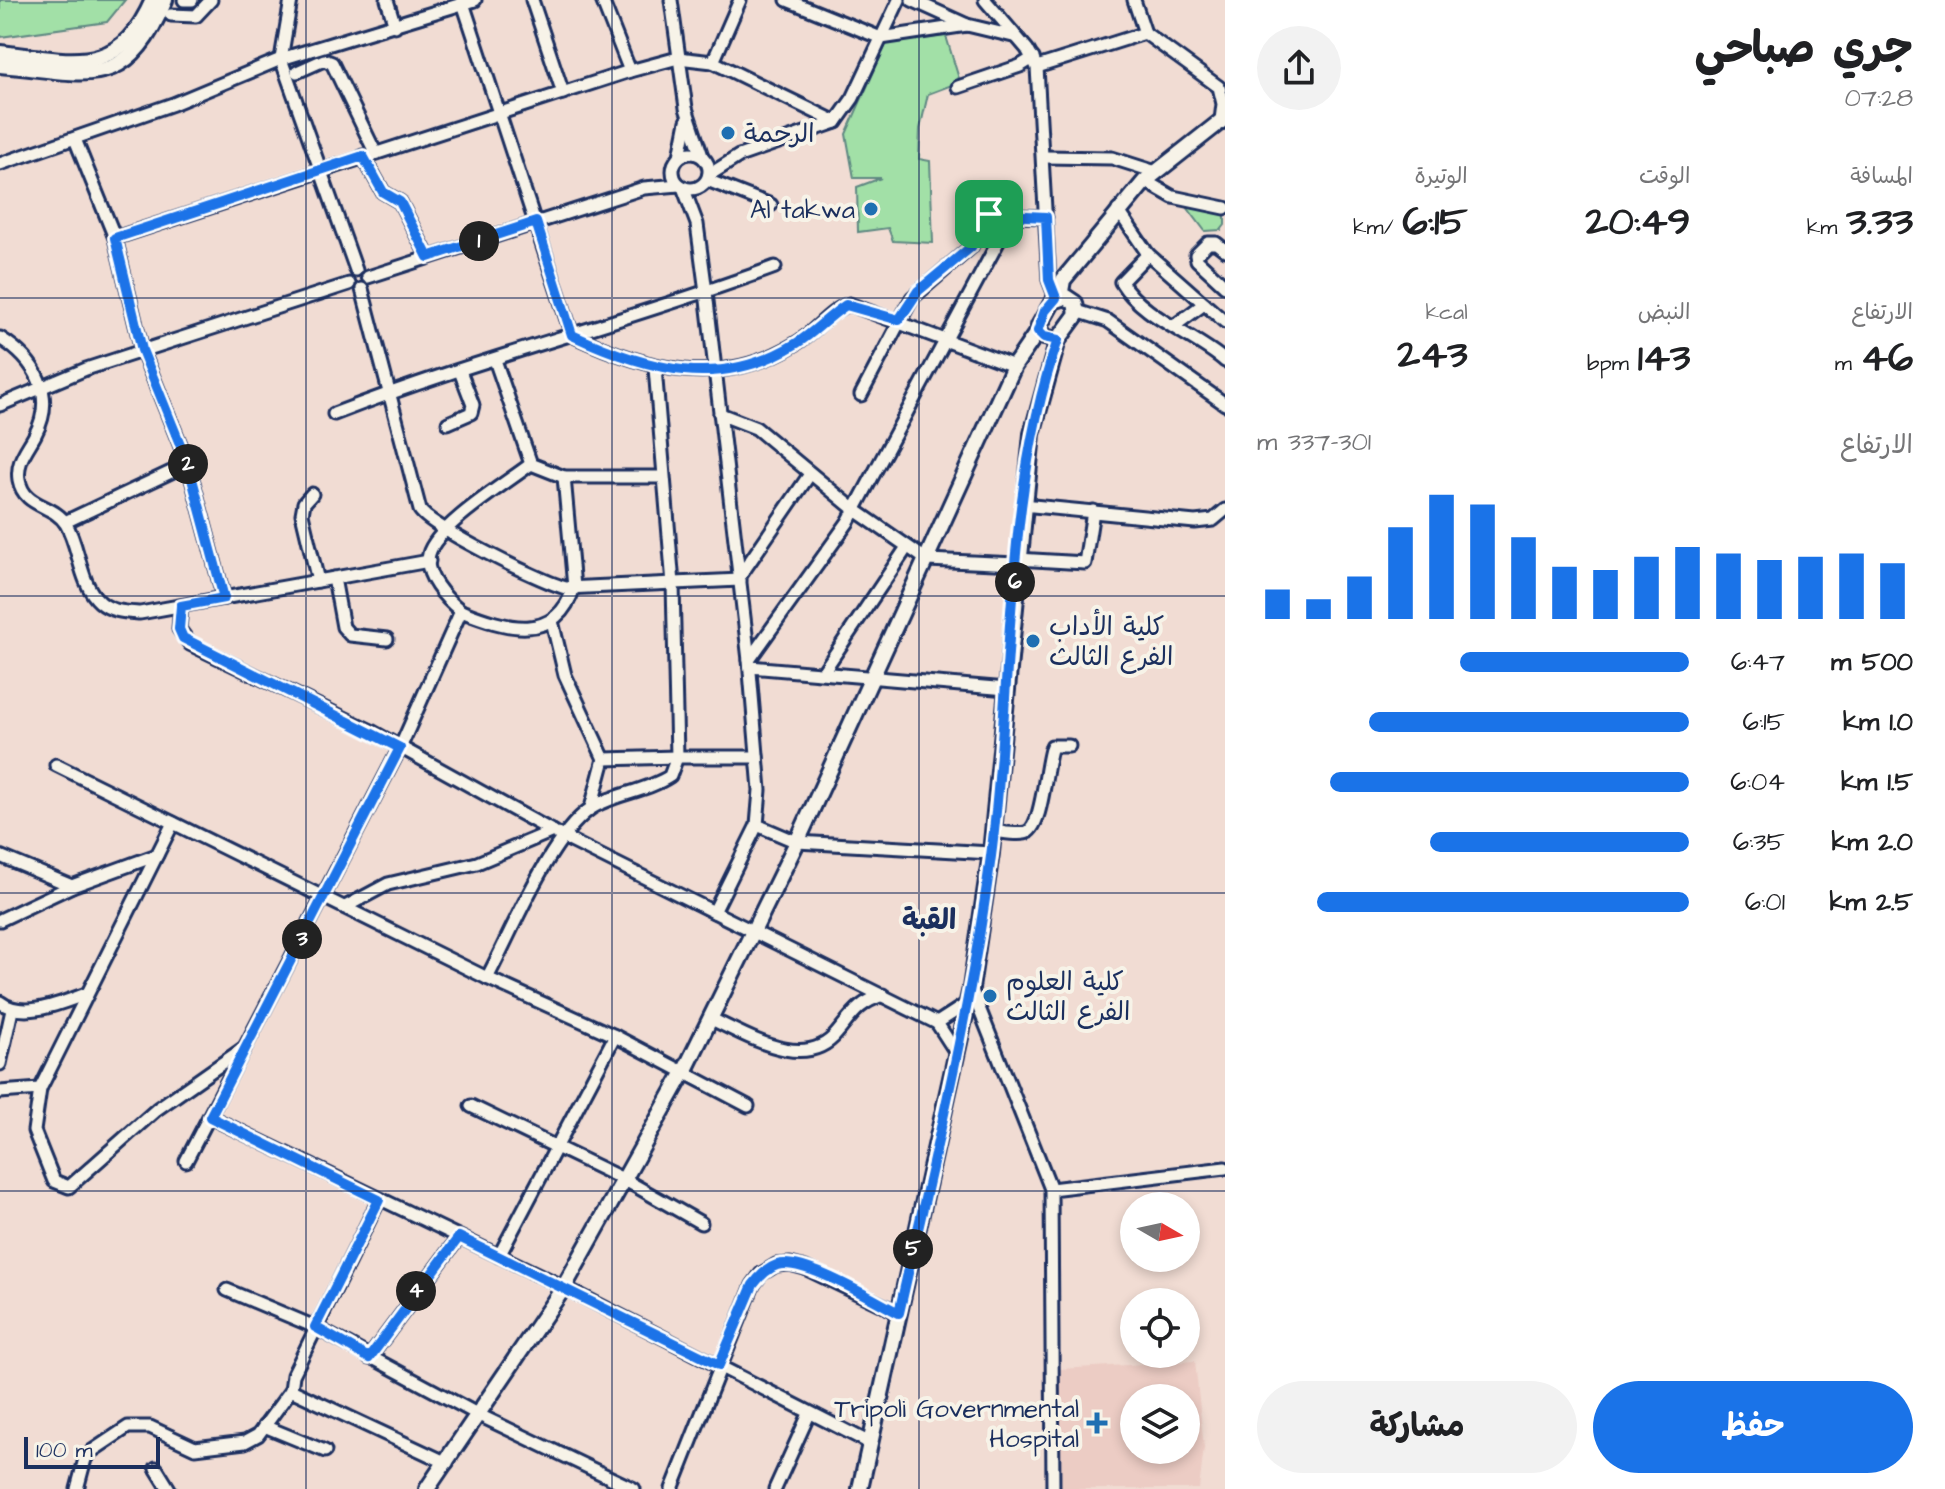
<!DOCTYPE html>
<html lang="ar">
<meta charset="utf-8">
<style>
:root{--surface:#fff;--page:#f2f2f2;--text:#202124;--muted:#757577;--accent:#1a73e8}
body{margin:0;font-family:"Architects Daughter","Playpen Sans Arabic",sans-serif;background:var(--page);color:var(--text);direction:rtl;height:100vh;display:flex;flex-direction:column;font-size:30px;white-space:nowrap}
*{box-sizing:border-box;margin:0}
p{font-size:26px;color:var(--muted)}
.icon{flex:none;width:44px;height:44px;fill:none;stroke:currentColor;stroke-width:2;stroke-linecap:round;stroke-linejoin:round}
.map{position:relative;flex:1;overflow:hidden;direction:ltr}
.panel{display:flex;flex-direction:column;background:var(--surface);width:720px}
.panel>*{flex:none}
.needle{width:52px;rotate:99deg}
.buttons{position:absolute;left:1120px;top:1192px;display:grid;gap:16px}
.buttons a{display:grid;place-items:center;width:80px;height:80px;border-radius:50%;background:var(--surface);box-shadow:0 4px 12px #0003;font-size:40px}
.scale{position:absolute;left:24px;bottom:20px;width:136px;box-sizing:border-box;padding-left:8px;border:4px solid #1b2f5e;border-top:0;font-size:22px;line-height:28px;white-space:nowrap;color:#1b2f5e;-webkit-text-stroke:6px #f7f3e8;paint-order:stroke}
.pin{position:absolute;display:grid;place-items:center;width:68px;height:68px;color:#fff;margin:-34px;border-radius:16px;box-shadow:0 4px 12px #0006}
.km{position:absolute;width:40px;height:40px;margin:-20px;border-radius:50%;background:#222;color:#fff;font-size:22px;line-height:40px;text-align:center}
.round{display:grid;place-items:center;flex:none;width:84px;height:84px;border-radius:42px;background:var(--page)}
.head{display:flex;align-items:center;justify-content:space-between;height:136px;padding:0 32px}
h1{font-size:44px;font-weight:700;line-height:60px}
.stats{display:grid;grid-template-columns:repeat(3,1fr);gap:12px;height:136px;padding:8px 32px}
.stats div{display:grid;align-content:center}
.stats b{font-size:40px;font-weight:700}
.stats small{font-size:22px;font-weight:400}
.stats p{font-size:22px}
.chart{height:224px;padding:16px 32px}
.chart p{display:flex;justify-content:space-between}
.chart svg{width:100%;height:144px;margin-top:8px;stroke:var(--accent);stroke-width:6}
.primary-button{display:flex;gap:16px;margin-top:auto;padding:16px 32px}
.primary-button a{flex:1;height:92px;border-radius:48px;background:var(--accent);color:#fff;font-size:32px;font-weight:700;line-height:92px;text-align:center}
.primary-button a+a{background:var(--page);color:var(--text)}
ul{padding:0 32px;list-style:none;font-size:26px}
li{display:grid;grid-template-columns:128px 96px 1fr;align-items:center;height:60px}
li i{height:20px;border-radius:10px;background:var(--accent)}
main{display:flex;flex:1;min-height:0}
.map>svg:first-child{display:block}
.built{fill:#ecccc4;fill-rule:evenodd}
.green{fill:#a2e0a7;stroke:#5e8882;stroke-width:2}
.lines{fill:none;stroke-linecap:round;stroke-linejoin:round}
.minor-casing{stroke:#1b2f5e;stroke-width:17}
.major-casing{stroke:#1b2f5e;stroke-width:20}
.minor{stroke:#f7f3e8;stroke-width:11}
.major{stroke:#f7f3e8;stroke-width:14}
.route-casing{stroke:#fff;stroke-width:16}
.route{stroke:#1a73e8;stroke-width:10}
.grid{fill:none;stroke:#1b2f5e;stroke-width:2;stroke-opacity:0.55}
.poi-dot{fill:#1f6fb2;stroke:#f7f3e8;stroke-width:3}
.labels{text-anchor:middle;stroke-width:8;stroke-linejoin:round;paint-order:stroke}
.poi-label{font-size:26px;fill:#1b2f5e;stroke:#f7f3e8;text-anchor:start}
.neighbourhood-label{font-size:28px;font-weight:bold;fill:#1b2f5e;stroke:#f7f3e8}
</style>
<main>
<section class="panel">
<div class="head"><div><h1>جري صباحي</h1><p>07:28</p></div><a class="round"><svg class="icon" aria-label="share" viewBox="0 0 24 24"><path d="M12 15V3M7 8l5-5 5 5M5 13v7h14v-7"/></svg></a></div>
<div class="stats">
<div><p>المسافة</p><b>3.33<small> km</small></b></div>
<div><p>الوقت</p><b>20:49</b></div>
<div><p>الوتيرة</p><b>6:15<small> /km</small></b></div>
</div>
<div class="stats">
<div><p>الارتفاع</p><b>46<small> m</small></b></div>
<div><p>النبض</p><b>143<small> bpm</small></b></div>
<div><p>kcal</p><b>243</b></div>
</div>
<div class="chart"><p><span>الارتفاع</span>301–337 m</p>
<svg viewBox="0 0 160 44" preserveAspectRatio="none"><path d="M5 44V35M15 44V38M25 44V31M35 44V16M45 44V6M55 44V9M65 44V19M75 44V28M85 44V29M95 44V25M105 44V22M115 44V24M125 44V26M135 44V25M145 44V24M155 44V27"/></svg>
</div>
<ul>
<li><b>500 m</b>6:47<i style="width:53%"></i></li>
<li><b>1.0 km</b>6:15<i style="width:74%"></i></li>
<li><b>1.5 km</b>6:04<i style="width:83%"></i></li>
<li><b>2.0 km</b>6:35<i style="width:60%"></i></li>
<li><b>2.5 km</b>6:01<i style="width:86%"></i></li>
</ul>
<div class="primary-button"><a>حفظ</a><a>مشاركة</a></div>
</section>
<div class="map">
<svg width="1225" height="1489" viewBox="0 0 1225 1489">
<rect width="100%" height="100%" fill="#f1dcd3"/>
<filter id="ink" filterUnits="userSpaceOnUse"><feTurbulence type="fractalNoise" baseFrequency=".0125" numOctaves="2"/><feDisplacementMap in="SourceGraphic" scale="16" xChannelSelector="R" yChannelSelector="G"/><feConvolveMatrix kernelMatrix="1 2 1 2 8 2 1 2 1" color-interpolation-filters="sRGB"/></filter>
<g filter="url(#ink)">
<!-- built -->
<path class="built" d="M1195 1361 1204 1448 1199 1489H1058L1060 1369ZM1134 1398H1186V1450H1134Z"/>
<!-- green -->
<g class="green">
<polygon points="0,0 125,0 107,22 0,37"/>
<polygon points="946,36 960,82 928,94 920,129 919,159 930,161 933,243 893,241 888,228 858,232 857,187 881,178 854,178 846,134 887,42"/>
<polygon points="1184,203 1225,215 1225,225 1221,230 1205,231"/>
</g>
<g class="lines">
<defs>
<g id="minor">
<polyline points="184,0 192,0"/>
<polyline points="291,0 281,59 356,270"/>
<polyline points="387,0 395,26"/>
<path d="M462 0 572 335C647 370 719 390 795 344 813 334 830 310 849 304L1014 366"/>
<polyline points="532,0 563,93"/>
<polyline points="602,0 630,71"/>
<polyline points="671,0 686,108 702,156"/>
<polyline points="787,0 881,38 967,25"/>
<polyline points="912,0 967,25 1013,36"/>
<polyline points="985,0 1027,49 1037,67 1049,280 1056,298"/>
<polyline points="1134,0 1145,33"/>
<polyline points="171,15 196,16 211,0"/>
<polyline points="713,62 836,122"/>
<polyline points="1037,67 1145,33 1219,87 1223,104 1221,120"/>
<polyline points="297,72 324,60 332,63 375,152"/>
<polyline points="958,87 1020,66 1033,58"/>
<polyline points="75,139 115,238 142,350 188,464 224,598"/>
<circle cx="691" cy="171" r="18"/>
<polyline points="363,156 383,192 400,202 428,257"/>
<polyline points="680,156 687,121"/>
<polyline points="1044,157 1112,158 1156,172"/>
<polyline points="0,164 173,104 281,59 475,0"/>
<polyline points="709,175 739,156 836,122 853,98 899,0"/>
<polyline points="707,180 771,205"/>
<polyline points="1145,181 1173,197 1225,208"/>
<polyline points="683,187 697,224 706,292 749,660 760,790 757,825 714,912"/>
<polyline points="1118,210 1148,254"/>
<polyline points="115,238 630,71 678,58 713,62 740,0"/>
<polyline points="1225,250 1216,243 1208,243 1196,255 1197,260 1225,286"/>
<polyline points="368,277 644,188 679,185"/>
<path d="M362 289 420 510C430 527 543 583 566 588L740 580"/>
<polyline points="1077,311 1108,321 1225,404"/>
<path d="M1225 322 1148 254 1121 282C1143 318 1194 334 1225 361"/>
<polyline points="1174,326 1204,304"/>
<path d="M0 338C36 360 56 396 35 435 27 450 16 461 19 480 24 508 54 504 66 524 80 547 79 584 100 602 111 612 127 612 140 613L429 561"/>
<polyline points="495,360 531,464 564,477 662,477"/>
<polyline points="655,368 673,584 677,757 757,757"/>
<polyline points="861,395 912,298 971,247 989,214 1012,216"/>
<polyline points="0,405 86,369 349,284"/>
<path d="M334 414C478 358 630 321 775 267"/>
<polyline points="720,414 756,428 855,510 927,560 1017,564"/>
<polyline points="448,423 471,413 473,405 460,371"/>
<polyline points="312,494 304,503 302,514 318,581"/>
<polyline points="1023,505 1195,522 1213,520 1225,510"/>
<polyline points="65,522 188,464"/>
<polyline points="1017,559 1085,563 1093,511"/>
<polyline points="740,576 810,474"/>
<polyline points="334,578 343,627 350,635 387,639"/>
<polyline points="181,606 179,629 190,644 371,731 563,837 937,1023 957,1054"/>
<path d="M461 611C446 599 423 575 429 554 436 526 508 482 531 464"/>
<polyline points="552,621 565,675 604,759"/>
<polyline points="749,660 848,522 1012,216 1046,217"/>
<polyline points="750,667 1007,689"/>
<polyline points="823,672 907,547"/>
<polyline points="56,765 487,978 615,1036 748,1106"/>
<polyline points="173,823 40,1089 34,1131 54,1181 69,1187 157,1109 244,1048"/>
<polyline points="757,825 797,842 991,853"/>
<path d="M993 831C1003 832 1016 835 1025 833 1043 829 1045 764 1052 746H1069"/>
<polyline points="0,856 72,886"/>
<polyline points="345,907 388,884 477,863 553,831"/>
<polyline points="0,920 72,886 157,855"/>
<path d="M487 978C512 932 548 839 590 809 609 795 646 792 670 776L677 757 604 759 591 808"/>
<polyline points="971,988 1051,1189 1053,1489"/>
<path d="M0 1002C23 1020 61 1003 86 994"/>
<path d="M711 1019C745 1034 805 1073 837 1033 853 1014 858 1003 883 995"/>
<polyline points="937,1023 968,1003"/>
<polyline points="0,1064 12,1010"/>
<polyline points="0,1092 40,1089"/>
<polyline points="471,1106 625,1180 701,1223"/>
<polyline points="210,1117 564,1287 870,1443"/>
<path d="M186 1161 400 748 461 611C504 628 556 645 574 587L564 477"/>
<polyline points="1051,1189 1225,1168"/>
<polyline points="379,1200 293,1375 291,1390 447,1463"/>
<polyline points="499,1256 615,1036"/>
<polyline points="227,1290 315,1327 479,1415 634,1489"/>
<polyline points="369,1358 459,1237"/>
<polyline points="264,1426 325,1451"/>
<polyline points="156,1468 169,1489"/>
<polyline points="77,1489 85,1459 92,1451 128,1427 150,1427 195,1448 245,1442 258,1435 291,1390"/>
<polyline points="672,1489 753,1285 761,1274 776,1265 790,1264 805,1268 899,1313"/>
<polyline points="775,1489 809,1414"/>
</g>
<g id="major">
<path d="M0 53C73 61 119 78 153 0"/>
<path d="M0 65C87 72 125 95 165 0"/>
<polyline points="1060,297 1063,280 1145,181 1225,118"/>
<polyline points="427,1489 564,1287 684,1072 797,842 1014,366 1038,331"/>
<polyline points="860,1489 971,988 991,853 1032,434 1058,340 1077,314 1075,303 1066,297 1053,301 1039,326 1044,337 1058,340"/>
</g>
</defs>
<!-- minor casing -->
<use href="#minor" class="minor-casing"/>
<!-- major casing -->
<use href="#major" class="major-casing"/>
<!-- minor -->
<use href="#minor" class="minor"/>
<!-- major -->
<use href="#major" class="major"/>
</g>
</g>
<g class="lines" filter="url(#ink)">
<defs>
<path id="route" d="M363 156 383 192 400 202 428 257 536 222 572 335C647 370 721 391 797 343 815 332 829 316 846 305L899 320 918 291 971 247 989 214 1046 217 1049 280 1056 298 1045 311 1038 331 1044 337 1058 340C1003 497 1013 691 991 856 971 1010 933 1161 899 1313 873 1300 804 1257 777 1265 766 1269 759 1277 753 1285L719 1365 459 1237 369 1358 315 1327 379 1200 210 1117 400 748 183 638 179 629 181 606 224 598 188 464 142 350 115 238Z"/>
</defs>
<!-- route casing -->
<use href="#route" class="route-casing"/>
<!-- route -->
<use href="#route" class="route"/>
</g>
<!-- grid -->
<path class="grid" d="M306 0V1489M612 0V1489M919 0V1489M0 298H1225M0 596H1225M0 893H1225M0 1191H1225"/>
<!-- markers -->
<g class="poi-dot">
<circle cx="728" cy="133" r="8"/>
<circle cx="871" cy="209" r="8"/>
<circle cx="1033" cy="641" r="8"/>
<circle cx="990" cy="996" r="8"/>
<path d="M1093 1411h8v8h8v8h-8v8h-8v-8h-8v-8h8z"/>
</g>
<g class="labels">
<!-- poi labels -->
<g class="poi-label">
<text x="744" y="142">الرحمة</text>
<text x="855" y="218" text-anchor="end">Al takwa</text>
<text x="1049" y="635">كلية الأداب<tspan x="1049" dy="30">الفرع الثالث</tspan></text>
<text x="1006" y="990">كلية العلوم<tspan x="1006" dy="30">الفرع الثالث</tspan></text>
<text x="1079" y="1417" text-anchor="end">Tripoli Governmental<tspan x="1079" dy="30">Hospital</tspan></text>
</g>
<!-- neighbourhood labels -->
<g class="neighbourhood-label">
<text x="929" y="929">القبة</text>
</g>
</g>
</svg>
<div class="buttons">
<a><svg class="needle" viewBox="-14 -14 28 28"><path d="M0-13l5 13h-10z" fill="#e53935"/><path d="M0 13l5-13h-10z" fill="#757577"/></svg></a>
<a><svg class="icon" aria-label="locate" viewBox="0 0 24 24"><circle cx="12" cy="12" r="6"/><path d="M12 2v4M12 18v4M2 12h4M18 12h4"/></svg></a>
<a><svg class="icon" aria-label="layers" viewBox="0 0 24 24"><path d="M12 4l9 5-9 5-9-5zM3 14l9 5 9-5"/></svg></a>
</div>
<div class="scale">100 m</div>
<div class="pin" style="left:989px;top:214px;background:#1e9e55"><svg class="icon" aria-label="arrive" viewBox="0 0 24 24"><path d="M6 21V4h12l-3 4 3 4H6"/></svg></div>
<b class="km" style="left:479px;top:241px">1</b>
<b class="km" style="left:188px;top:464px">2</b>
<b class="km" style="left:302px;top:939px">3</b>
<b class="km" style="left:416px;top:1291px">4</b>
<b class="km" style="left:913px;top:1249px">5</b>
<b class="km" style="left:1015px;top:582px">6</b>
</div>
</main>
